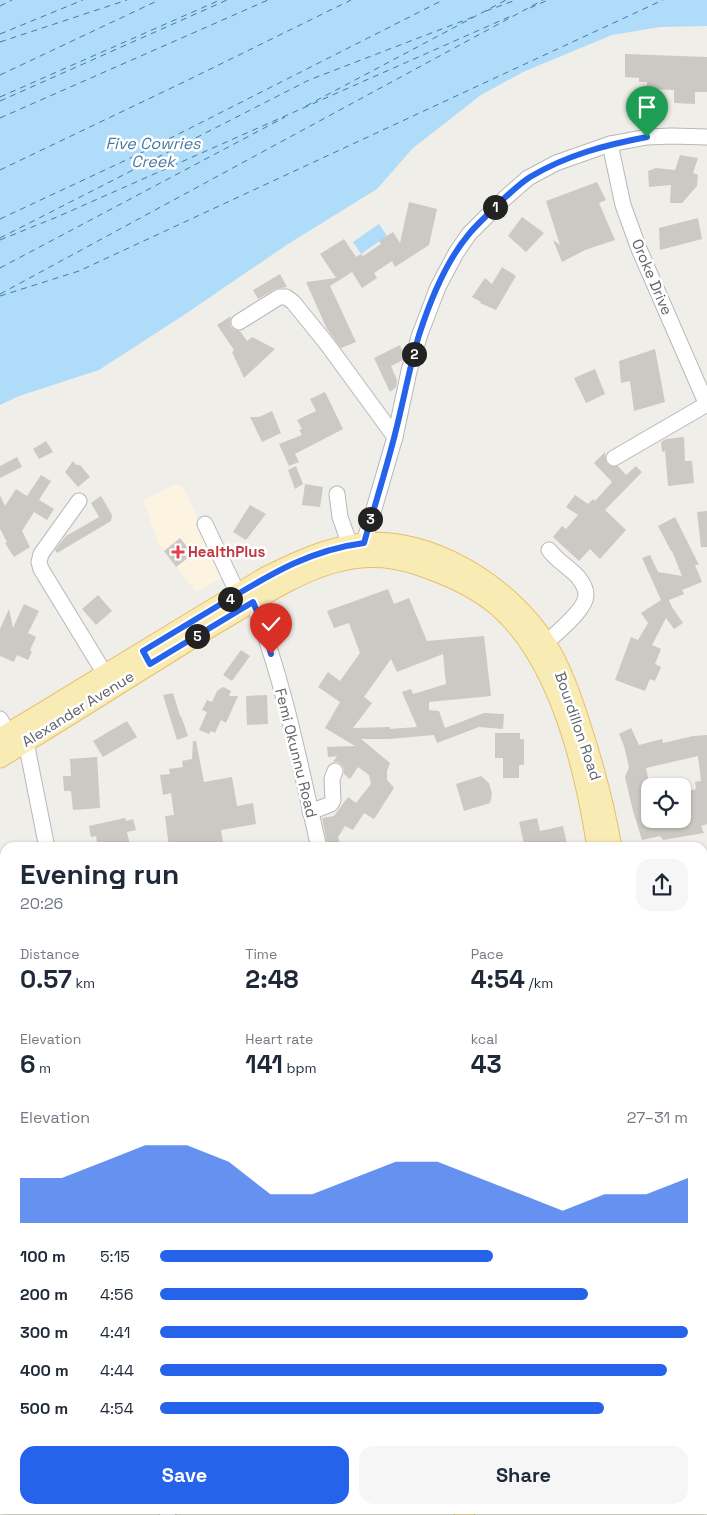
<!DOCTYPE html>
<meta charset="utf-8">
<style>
:root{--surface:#fff;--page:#f6f6f7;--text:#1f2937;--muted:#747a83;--accent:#2563eb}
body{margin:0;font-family:"Space Grotesk",sans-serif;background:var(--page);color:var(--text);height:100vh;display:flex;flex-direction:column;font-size:19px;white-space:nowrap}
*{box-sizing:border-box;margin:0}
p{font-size:16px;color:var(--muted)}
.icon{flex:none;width:28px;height:28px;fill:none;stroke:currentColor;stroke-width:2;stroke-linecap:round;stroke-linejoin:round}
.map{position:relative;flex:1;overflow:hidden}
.panel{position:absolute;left:0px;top:842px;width:708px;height:672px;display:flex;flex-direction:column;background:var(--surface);border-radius:15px 15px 0 0;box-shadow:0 1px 4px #0004}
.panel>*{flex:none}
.buttons{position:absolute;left:641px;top:778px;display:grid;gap:10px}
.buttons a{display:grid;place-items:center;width:50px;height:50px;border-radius:10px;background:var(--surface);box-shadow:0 1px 4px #0004;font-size:25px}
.pin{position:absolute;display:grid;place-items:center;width:42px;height:42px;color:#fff;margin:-51px -21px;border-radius:50% 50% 50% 0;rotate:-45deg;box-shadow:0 0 5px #0007}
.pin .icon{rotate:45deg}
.km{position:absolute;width:25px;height:25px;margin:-12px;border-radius:50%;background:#222;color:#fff;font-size:14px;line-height:25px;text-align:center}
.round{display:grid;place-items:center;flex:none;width:52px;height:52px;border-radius:15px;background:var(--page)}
.summary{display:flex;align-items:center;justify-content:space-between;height:85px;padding:0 20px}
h1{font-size:28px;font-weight:700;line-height:38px}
.stats{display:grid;grid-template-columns:repeat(3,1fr);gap:8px;height:85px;padding:5px 20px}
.stats div{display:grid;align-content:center}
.stats b{font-size:25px;font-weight:700}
.stats small{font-size:14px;font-weight:400}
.stats p{font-size:14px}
.chart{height:140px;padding:10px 20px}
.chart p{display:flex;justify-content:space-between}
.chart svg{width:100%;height:90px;margin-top:5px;fill:var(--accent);opacity:.7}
.primary-button{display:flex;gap:10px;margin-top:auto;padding:10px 20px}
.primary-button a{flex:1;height:58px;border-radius:15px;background:var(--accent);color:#fff;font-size:20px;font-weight:700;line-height:58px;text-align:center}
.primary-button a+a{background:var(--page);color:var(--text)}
ul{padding:0 20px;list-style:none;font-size:16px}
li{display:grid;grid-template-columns:80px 60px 1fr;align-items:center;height:38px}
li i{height:12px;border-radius:6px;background:var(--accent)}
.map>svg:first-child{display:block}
.commercial{fill:#fcf4e1}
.water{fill:#afdcf9}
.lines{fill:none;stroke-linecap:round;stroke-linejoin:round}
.ferry{stroke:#4878a2;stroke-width:1;stroke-dasharray:6 5;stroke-linecap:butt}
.building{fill:#ccc9c4;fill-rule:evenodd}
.minor-casing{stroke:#b5b8bb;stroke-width:17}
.major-casing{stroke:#e7bf6a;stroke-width:21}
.minor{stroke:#fff;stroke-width:15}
.major{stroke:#f9ebb4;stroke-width:19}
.route-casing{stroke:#fff;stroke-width:10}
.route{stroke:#2563eb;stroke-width:6}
.health-dot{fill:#e0444e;stroke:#fff;stroke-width:2}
.labels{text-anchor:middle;stroke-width:5;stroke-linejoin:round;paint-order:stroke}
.street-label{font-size:15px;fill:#5f6367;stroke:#fff}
.health-label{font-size:15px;font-weight:bold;fill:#be3a42;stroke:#fff;text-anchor:start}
.water-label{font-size:16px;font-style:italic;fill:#4878a2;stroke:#fff}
</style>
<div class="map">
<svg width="707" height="1515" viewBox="0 0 707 1515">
<rect width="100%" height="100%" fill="#f0eee8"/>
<!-- commercial -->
<polygon class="commercial" points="175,484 183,487 224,576 196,592 158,543 143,500"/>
<!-- water -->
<g class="water">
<polygon points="0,0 707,0 707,26 660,27 612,35 523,72 481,95 413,148 377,189 288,244 187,313 99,370 19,396 0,405"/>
<polygon points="379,224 387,236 361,254 353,242"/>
</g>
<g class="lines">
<!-- ferry -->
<g class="ferry">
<polyline points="0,6 12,0"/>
<polyline points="530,8 548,0"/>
<polyline points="486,11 516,0"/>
<polyline points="0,34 83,0"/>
<polyline points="0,42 127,0"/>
<polyline points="0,75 159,0"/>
<polyline points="0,97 220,0"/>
<polyline points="0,101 227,0"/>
<polyline points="306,106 506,0"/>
<polyline points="0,118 268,0"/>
<polyline points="0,170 186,81 351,0"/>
<polyline points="0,219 139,154 443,0"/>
<polyline points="0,238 309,80 473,17"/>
<polyline points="0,240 57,217 511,16"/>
<polyline points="0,268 285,117"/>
<polyline points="0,294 543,0"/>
<polyline points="0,296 79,271 663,0"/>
</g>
</g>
<!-- building -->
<g class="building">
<polygon points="625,54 707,57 707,92 695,92 695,104 674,103 674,90 647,89 647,82 639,82 639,78 625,77"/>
<polygon points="680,155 698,158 693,173 698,175 697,186 682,203 670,203 671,185 649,187 648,171 656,168 675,170"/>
<polygon points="597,182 606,200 599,203 615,240 585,250 562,262 553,240 560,245 546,201"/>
<polygon points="409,202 437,209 429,245 395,267 392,261 374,273 377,278 362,288 352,272 330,286 356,342 341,348 327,329 306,282 336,278 320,254 344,239 356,257 361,254 363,256 381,244 379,241 393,232 400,243"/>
<polygon points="522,217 544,233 526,252 508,236"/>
<polygon points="698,218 702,239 660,250 659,228"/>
<polygon points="502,267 516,276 496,310 480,303 481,302 472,297 485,278 492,284"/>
<polygon points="280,274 287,287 275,289 258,299 253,290"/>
<polygon points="231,316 230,323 231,327 235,330 240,331 247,341 252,337 275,349 244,378 232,352 234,350 217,325"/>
<polygon points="400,345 404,355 403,360 391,366 397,380 396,387 390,392 374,358"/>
<polygon points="655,349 665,402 634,411 630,381 621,383 619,361"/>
<polygon points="595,369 605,394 586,403 574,378"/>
<polygon points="325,392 343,429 295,454 299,462 289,466 279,444 302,435 299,430 302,429 297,420 316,411 310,399"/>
<polygon points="272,411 281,433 262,442 250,417 259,417"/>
<polygon points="684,437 685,461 692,461 694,483 668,486 665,451 662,452 661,442 666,439"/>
<polygon points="46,441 53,452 39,459 33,449"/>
<polygon points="605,452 606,462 610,466 618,466 626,475 636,466 642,472 605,510 626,530 600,559 590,549 579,561 553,537 562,526 566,529 578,515 566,507 575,495 588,504 593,499 595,501 612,482 594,463"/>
<polygon points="17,457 22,467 0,478 0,466"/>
<polygon points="73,461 76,465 80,465 90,477 78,487 65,472"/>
<polygon points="296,466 303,484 295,489 288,470"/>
<polygon points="41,475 51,481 39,500 54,509 47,520 34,512 22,531 30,547 14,557 5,543 7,542 0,529 0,495 5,506 16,489 27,496"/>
<polygon points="305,484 323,487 320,507 302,505"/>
<polygon points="101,496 112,515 111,521 57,553 55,550 66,536 99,517 91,503"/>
<polygon points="250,505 266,514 246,540 233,532"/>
<polygon points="707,511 707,547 701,547 697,512"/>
<polygon points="675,517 699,565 695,565 702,582 682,590 684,594 669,600 672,607 683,623 674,629 666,618 652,645 661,649 655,664 661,667 655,681 650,679 645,691 615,680 631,637 638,640 648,623 641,613 661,600 642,558 650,555 658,572 682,576 672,551 671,551 658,526"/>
<polygon points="180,538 193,554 176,567 164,551"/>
<path d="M388 589 394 604 409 598 427 641 484 636 491 696 429 702V710L439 711 445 728 484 713 504 714 503 729 479 727 437 743 434 735 389 739H361L390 763 387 771V780L394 788 374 819 364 813 353 830 345 826 338 837 341 848H328L322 818 334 816 348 797 356 803 371 784 369 775 358 767 350 779 344 774V769L342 765 338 762H333L337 756 328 757 327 747 355 746 325 728 340 702 318 687 328 672 340 681 360 653 349 623 334 628 327 611ZM443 654 446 684 413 694 411 689 402 692 417 727 390 729V727L353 728 372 703 364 697 391 659 397 672Z"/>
<polygon points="98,595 112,611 96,625 82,609"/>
<polygon points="24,604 39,611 28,633 36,637 30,650 32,652 28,660 17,655 14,662 0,656 0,629 9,609 13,628"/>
<polygon points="241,650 250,656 232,681 223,675"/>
<polygon points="223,687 231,691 229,696 238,696 226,723 221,720 215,733 211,731 209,734 199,730 207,712 202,710 207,700 212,702 217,691"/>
<polygon points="173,693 180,716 181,716 188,736 177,740 163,695"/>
<polygon points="267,695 268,724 247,725 246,696"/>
<polygon points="127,721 137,737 103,757 93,741"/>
<path d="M631 728 639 745 662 739 663 743 693 736 707 735V824L701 826 704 833 663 840 660 836 642 840 633 811 625 777 629 767 624 746 619 734ZM698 756 701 781 695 782 696 789 687 792V800L685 810 682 809V819H650V787L646 768Z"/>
<polygon points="495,733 520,733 520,739 524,739 524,765 519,765 519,778 503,778 503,758 495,758"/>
<polygon points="193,741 196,741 204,782 232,777 237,806 253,803 256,824 221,830 224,848 169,848 165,816 174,815 171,793 163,795 160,775 170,774 169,769 183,767 182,761 192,759"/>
<polygon points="97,757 100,808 73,810 71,791 64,791 63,776 71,776 70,759"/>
<polygon points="481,776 489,783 492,794 490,803 464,811 456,784"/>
<polygon points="125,818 126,821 133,819 136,830 127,832 130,845 117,848 98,848 96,836 91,837 89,826"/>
<polygon points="537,818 540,831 563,826 568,848 525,848 519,822"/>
</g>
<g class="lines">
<defs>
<g id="minor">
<polyline points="610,144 623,205 639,249 707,405"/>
<polyline points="239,322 279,297 286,297 293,302 327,344 395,437"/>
<polyline points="614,458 707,404"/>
<polyline points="337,494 340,517 350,545"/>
<polyline points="79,501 41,554 39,562 41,569 105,674"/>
<polyline points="205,524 238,594"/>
<polyline points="364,543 395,437 409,371 420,334 438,287 456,253 469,234 504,199 528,178 556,163 610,144 647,137 672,136 707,137"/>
<path d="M253 602C284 681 300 765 319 848"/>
<path d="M546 643C556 633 586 610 586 595 586 588 582 582 578 577 569 567 557 561 549 550"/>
<polyline points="0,719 8,733"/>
<polyline points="26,742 47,848"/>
<polyline points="310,812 331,804 333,800 332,779 335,771"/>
<polyline points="0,1207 5,1191"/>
<polyline points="0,1265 5,1267"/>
<polyline points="0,1279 5,1282"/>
<polyline points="0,1383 5,1385"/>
<polyline points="167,1515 169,1510"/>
</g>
<g id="major">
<path d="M0 738 265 577C295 562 327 547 361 543 430 535 510 586 546 643 562 668 572 698 581 726 594 766 605 806 612 848"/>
<path d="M0 758C73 714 144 668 216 624 254 602 291 575 334 563 369 553 398 557 431 570 456 579 477 589 497 606 559 659 585 770 597 848"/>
<polyline points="464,1515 465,1510"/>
</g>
</defs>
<!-- minor casing -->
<use href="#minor" class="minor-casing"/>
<!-- major casing -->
<use href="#major" class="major-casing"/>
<!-- minor -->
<use href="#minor" class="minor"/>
<!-- major -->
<use href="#major" class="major"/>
</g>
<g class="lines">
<defs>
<path id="route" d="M271 654 264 628 253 602 150 664 143 651C171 634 198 618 226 601 271 574 310 550 364 543 374 508 385 473 394 438 403 404 409 369 419 335 430 301 446 261 469 234 478 223 489 214 498 204 508 195 519 184 530 177 567 155 605 145 647 137"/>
</defs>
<!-- route casing -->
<use href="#route" class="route-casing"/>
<!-- route -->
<use href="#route" class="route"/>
</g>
<!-- markers -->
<path class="health-dot" d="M175.5 544.5h5v5h5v5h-5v5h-5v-5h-5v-5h5z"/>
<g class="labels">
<!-- street labels -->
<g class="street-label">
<text transform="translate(652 277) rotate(67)" y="5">Oroke Drive</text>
<text transform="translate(78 709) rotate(-32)" y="5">Alexander Avenue</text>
<text transform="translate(578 726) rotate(71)" y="5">Bourdillon Road</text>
<text transform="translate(296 753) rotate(76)" y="5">Femi Okunnu Road</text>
</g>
<!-- health labels -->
<g class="health-label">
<text x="188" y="557">HealthPlus</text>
</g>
<!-- water labels -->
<g class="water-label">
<text x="153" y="149">Five Cowries<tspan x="153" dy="18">Creek</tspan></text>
</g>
</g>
</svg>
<div class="buttons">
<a><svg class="icon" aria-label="locate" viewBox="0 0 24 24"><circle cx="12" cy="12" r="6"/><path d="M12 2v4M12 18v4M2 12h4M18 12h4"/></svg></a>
</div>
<div class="pin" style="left:647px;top:137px;background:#1e9e55"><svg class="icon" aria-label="arrive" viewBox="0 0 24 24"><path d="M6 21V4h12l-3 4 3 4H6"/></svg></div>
<div class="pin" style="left:271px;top:654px;background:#d93025"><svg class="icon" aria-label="check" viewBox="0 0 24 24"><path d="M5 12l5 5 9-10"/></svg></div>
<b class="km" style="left:495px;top:207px">1</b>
<b class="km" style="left:414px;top:354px">2</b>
<b class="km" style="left:370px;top:519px">3</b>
<b class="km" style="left:230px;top:599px">4</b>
<b class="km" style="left:197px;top:636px">5</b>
<section class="panel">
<div class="summary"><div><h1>Evening run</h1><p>20:26</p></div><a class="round"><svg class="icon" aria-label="share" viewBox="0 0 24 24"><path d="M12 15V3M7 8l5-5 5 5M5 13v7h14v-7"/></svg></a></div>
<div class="stats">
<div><p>Distance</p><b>0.57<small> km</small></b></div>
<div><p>Time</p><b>2:48</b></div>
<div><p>Pace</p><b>4:54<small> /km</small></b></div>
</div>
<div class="stats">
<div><p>Elevation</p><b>6<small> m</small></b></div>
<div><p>Heart rate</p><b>141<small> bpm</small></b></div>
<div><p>kcal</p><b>43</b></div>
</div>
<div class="chart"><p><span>Elevation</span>27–31 m</p>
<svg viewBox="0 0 160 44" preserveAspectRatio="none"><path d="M0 44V22L10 22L20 14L30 6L40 6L50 14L60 30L70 30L80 22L90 14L100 14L110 22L120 30L130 38L140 30L150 30L160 22V44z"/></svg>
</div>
<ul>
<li><b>100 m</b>5:15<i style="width:63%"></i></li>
<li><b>200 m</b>4:56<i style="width:81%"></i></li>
<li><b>300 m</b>4:41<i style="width:100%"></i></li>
<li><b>400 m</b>4:44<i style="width:96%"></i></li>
<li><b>500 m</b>4:54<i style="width:84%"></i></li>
</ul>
<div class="primary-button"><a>Save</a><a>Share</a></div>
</section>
</div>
